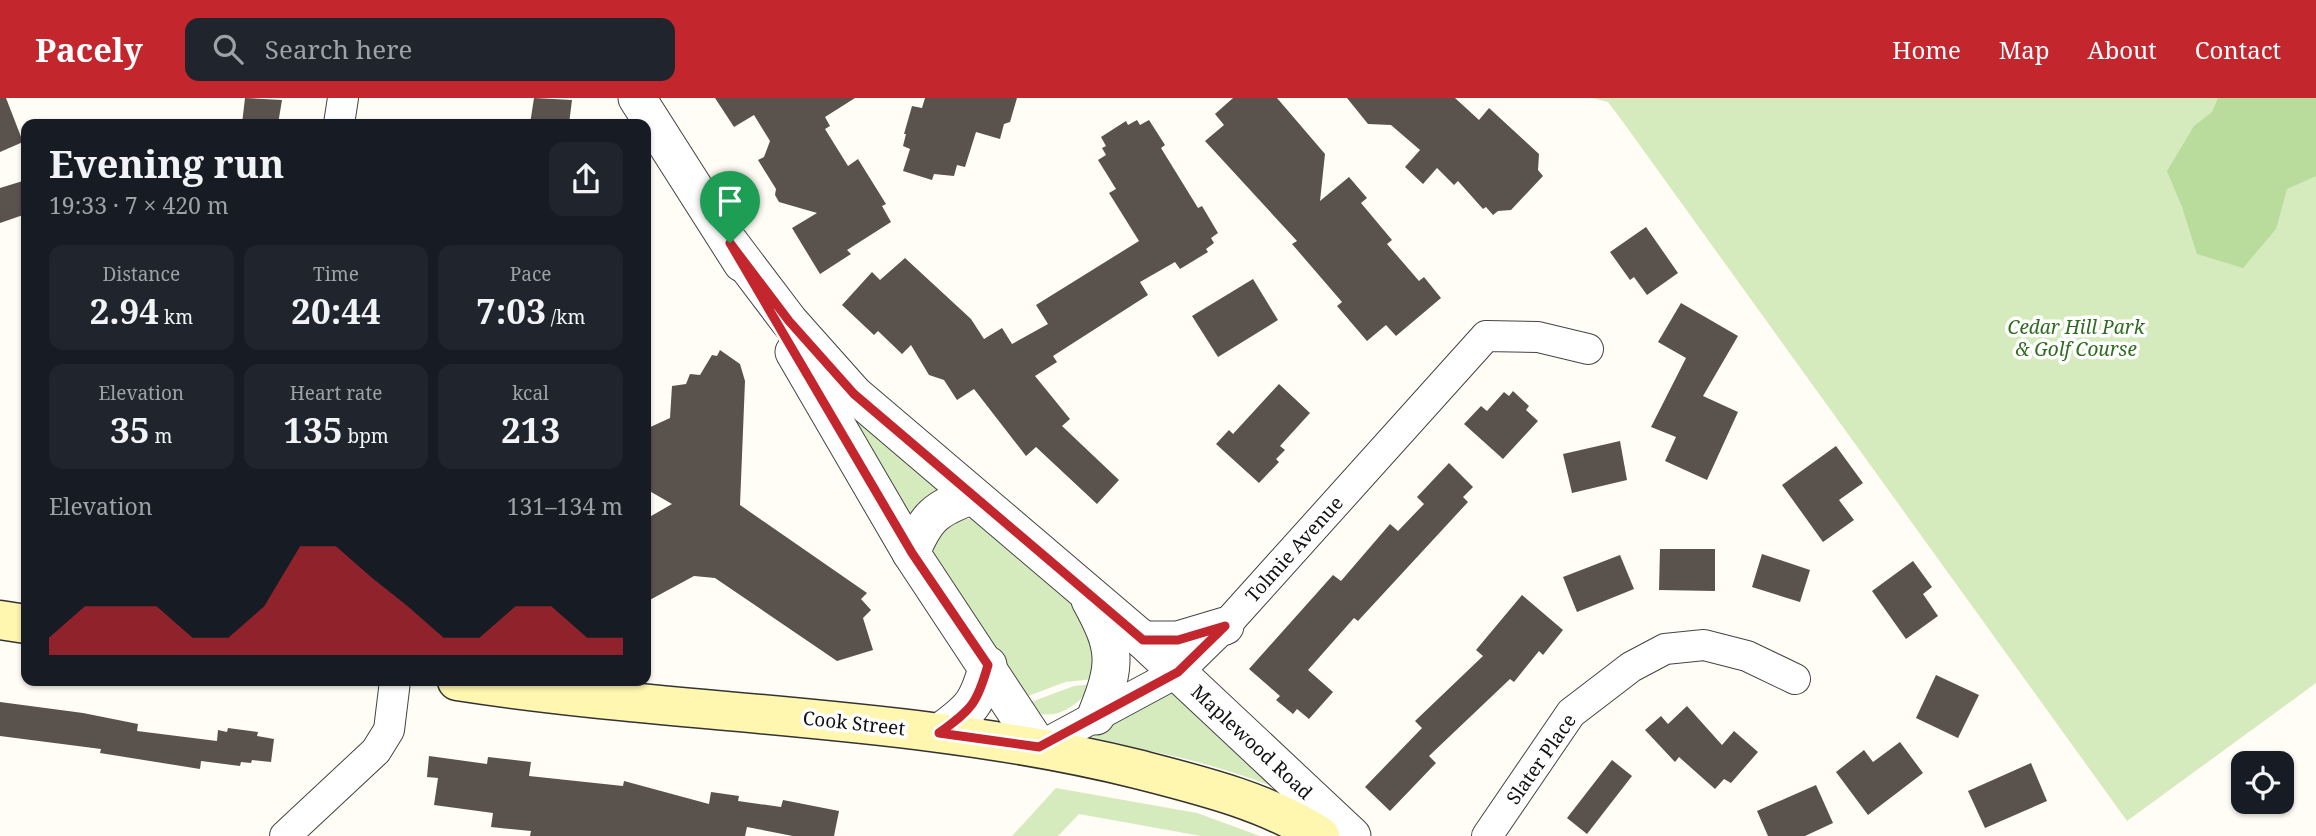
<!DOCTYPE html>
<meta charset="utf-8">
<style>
:root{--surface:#171b24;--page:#20242c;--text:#f1f3f6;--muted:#9ea1a6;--accent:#c4262e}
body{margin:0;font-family:"Noto Serif",serif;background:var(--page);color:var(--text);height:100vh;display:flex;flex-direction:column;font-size:26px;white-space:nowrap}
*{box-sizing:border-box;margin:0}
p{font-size:23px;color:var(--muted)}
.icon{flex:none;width:38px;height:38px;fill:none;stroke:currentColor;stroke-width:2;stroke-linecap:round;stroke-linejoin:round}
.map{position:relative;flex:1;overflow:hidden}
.side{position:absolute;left:21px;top:21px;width:630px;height:567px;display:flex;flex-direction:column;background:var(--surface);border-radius:14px;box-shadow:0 2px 5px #0004}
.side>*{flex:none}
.buttons{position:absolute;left:2231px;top:653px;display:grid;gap:14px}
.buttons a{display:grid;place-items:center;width:63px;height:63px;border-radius:14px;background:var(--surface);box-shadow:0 2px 5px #0004;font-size:35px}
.pin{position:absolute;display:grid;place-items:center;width:60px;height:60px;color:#fff;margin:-72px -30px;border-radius:50% 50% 50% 0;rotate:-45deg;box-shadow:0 0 7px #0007}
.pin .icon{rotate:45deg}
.round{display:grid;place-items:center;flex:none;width:74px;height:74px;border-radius:14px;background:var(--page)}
.summary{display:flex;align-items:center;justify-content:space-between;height:119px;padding:0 28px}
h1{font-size:38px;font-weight:700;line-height:52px}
.figures{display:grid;grid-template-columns:repeat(3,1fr);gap:10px;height:119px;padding:7px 28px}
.figures div{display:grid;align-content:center;border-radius:14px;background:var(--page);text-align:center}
.figures b{font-size:35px;font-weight:700}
.figures small{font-size:19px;font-weight:400}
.figures p{font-size:19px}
.chart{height:196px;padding:14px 28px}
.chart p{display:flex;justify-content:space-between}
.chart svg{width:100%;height:126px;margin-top:7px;fill:var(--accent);opacity:.7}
header{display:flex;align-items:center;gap:42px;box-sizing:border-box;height:98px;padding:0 35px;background:var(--accent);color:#fff}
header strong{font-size:33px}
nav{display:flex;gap:38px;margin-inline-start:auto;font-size:24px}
.search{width:490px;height:63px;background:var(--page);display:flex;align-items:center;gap:18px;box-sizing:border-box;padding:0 24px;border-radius:14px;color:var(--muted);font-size:26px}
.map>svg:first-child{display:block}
.green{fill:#d5ebbd}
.forest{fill:#b9dc9c}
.building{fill:#5a524d}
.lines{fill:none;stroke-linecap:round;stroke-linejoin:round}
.minor-casing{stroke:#444;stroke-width:32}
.tertiary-casing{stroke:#444;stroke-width:39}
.secondary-casing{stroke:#333;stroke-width:41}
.minor{stroke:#fff;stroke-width:30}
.tertiary{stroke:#fff;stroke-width:37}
.secondary{stroke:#fff6b0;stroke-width:38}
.route-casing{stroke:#fff;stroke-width:14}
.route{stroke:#c4262e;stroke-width:9}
.labels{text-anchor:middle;stroke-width:7;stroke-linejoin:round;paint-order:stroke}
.park-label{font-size:19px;font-style:italic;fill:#2f6b1f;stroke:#fff}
.street-label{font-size:19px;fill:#111;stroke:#fff}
</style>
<header>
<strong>Pacely</strong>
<div class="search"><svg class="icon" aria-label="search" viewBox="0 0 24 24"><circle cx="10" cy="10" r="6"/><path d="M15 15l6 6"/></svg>Search here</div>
<nav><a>Home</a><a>Map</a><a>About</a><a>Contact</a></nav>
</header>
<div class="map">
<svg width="2316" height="738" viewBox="0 0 2316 738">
<rect width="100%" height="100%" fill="#fffdf5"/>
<!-- green -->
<g class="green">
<polygon points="1592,0 2316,0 2316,585 2127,723 1623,24 1608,4"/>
<polygon points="832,295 946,392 909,424"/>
<path d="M962 420 978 422 1073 503 1096 553 1094 581 1065 584 1018 602 933 460C933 437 943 431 962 420Z"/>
<path d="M1093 586C1076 611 1050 628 1023 607L1074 588Z"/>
<path d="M1169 588 1291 696C1220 666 1151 651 1076 640Z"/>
<polygon points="1056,690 1197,715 1260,738 1201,738 1079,716 1058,738 1012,738"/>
</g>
<!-- forest -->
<polygon class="forest" points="2218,0 2316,0 2316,78 2287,91 2276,131 2243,170 2197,156 2182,109 2167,73 2194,28 2212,14"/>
<!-- building -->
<g class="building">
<polygon points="0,0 6,0 23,44 0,54"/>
<polygon points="245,0 282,2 278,26 242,26"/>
<polygon points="534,0 572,2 569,26 530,26"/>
<polygon points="715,0 855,0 825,19 830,28 825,31 848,68 858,61 886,106 882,108 891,124 847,152 851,156 820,176 792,130 817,115 779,104 775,97 776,91 758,62 764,59 770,43 754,17 734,29"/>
<polygon points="925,0 1017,0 1010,24 1004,26 1000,41 976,34 965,69 957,67 954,78 934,76 932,82 903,73 910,51 903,48 906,36 904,36 912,8 922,10"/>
<polygon points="1233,0 1277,0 1325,56 1320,103 1349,79 1367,100 1361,105 1392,142 1387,146 1419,183 1424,179 1441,200 1396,238 1386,227 1367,243 1337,208 1342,204 1292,146 1297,143 1205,43 1224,27 1215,16"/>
<polygon points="1347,0 1455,0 1479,22 1489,10 1539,56 1538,72 1543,78 1511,112 1498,113 1493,117 1486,109 1483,111 1458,83 1454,87 1437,70 1423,86 1405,69 1420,52 1391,27 1368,26"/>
<polygon points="1137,22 1140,27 1149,22 1165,47 1161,50 1198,110 1202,108 1218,135 1211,140 1214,145 1206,151 1208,154 1180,171 1175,164 1140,184 1148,197 1053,258 1057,264 1035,278 1070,321 1062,328 1119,382 1097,406 1036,349 1026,358 974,291 957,302 944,282 929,277 911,247 902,256 878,233 874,237 842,207 872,174 880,182 905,160 971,221 984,241 1002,230 1012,246 1048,226 1036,207 1139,143 1109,95 1116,91 1098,62 1106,57 1102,50 1106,48 1101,39 1126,23 1128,27"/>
<polygon points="26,82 26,116 0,125 0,90"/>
<polygon points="1646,129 1678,175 1647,197 1634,179 1630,182 1610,154"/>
<polygon points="1253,181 1278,222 1218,259 1192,218"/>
<polygon points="1681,205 1738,238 1703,298 1738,314 1707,382 1665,363 1676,339 1651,329 1686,260 1658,244"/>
<polygon points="720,252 740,266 745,283 740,407 867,495 861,501 871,512 863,520 873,552 837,563 715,480 694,478 646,504 646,421 672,406 646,391 646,331 670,320 672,288 686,286 690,276 700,277 712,257 717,258"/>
<polygon points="1279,286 1310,315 1280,348 1285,352 1276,361 1279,364 1259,385 1216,346 1229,332 1233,336"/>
<polygon points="1513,293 1529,308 1526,312 1538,323 1503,361 1464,326 1481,308 1487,313 1504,294 1509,298"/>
<polygon points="1620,343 1627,382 1572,395 1563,356"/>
<polygon points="1836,348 1863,385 1839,402 1854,422 1823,444 1782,387"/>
<polygon points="1449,365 1473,389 1463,399 1468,404 1358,523 1354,520 1308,572 1333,594 1309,621 1297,611 1293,616 1276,602 1280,598 1249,571 1333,477 1341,483 1390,426 1398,433 1424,406 1417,399"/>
<polygon points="1660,451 1715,451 1715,493 1659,492"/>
<polygon points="1762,456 1810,472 1800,504 1752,489"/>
<polygon points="1620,457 1634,491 1577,514 1563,479"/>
<polygon points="1913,463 1932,489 1923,496 1938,518 1906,541 1872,493"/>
<polygon points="1522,497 1563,532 1543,557 1539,553 1514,584 1510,581 1429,658 1436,665 1390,713 1365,689 1422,630 1415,623 1483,558 1476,552"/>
<polygon points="1936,577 1979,597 1958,640 1916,620"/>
<polygon points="0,604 83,615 138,626 137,633 217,643 218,632 227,634 228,630 258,634 257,638 274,641 271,664 252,662 251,665 241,664 240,668 201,663 200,671 100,655 101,651 0,638"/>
<polygon points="1687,608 1722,647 1734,633 1758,654 1731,685 1724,681 1715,691 1679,659 1675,664 1645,632 1661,618 1668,626"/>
<polygon points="1900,644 1923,675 1868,717 1836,674 1864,652 1873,664"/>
<polygon points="429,658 487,666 488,659 531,664 529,678 623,688 624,683 709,706 711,694 739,698 738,703 781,709 783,702 839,713 834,738 793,738 747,729 745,738 530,738 531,733 491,729 493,715 434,707 438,680 427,679"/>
<polygon points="1612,662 1632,678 1587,736 1567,720"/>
<polygon points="2031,665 2047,703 1985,730 1968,693"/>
<polygon points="1816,687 1833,725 1805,738 1768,738 1757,713"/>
</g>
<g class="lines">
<defs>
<g id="minor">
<polyline points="339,26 343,0"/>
<polyline points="1039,649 1178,574 1225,528 1486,238 1538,239 1588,251"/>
<polyline points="285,738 376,653 389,632 395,583"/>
<polyline points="1487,738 1571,615 1631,569 1665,551 1704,547 1747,558 1795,581"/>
</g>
<g id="tertiary">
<polyline points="637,0 742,165"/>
<polyline points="730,145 789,223 854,296 1143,542 1352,738"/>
<polyline points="794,254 911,455 1039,649"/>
<path d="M911 455C926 419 935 411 971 398"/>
<path d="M1090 502C1117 551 1117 566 1096 618"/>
<polyline points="1143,542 1178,542 1225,528"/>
<path d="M939 635C972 611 977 606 988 567"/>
</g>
<g id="secondary">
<polyline points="0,522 26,526"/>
<path d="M457 583C683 618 914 616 1137 671 1199 687 1266 703 1320 738"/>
</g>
</defs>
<!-- minor casing -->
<use href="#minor" class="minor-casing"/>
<!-- tertiary casing -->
<use href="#tertiary" class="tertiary-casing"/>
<!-- secondary casing -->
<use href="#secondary" class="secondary-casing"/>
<!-- minor -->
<use href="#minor" class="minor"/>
<!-- tertiary -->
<use href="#tertiary" class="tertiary"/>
<!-- secondary -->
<use href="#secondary" class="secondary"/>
</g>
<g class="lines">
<defs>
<path id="route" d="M730 145 789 223 854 296 1143 542H1178L1225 528 1178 574 1039 649 939 635C972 611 977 606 988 567L912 455Z"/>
</defs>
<!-- route casing -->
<use href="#route" class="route-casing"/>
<!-- route -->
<use href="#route" class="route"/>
</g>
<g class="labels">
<!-- park labels -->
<g class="park-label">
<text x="2076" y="236">Cedar Hill Park<tspan x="2076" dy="22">&amp; Golf Course</tspan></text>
</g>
<!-- street labels -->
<g class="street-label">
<text transform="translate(1294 451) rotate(-48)" y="7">Tolmie Avenue</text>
<text transform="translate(854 625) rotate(6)" y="7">Cook Street</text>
<text transform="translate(1252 644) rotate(43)" y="7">Maplewood Road</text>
<text transform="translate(1541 661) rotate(-55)" y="7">Slater Place</text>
</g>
</g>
</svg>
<div class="buttons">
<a><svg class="icon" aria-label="locate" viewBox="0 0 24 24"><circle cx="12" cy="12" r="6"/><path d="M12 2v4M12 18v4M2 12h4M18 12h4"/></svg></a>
</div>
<div class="pin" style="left:730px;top:145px;background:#1e9e55"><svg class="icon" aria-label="arrive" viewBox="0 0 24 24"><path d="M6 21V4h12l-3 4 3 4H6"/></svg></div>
<section class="side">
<div class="summary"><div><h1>Evening run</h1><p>19:33 · 7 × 420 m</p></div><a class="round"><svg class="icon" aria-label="share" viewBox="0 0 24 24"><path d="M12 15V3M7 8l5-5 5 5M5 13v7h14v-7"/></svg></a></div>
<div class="figures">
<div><p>Distance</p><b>2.94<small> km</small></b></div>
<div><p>Time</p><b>20:44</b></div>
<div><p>Pace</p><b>7:03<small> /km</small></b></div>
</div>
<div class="figures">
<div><p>Elevation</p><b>35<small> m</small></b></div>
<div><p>Heart rate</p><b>135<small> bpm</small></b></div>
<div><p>kcal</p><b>213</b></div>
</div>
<div class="chart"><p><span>Elevation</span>131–134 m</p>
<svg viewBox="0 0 160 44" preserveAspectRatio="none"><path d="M0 44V38L10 27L20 27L30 27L40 38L50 38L60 27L70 6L80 6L90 17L100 27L110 38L120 38L130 27L140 27L150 38L160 38V44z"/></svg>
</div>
</section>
</div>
